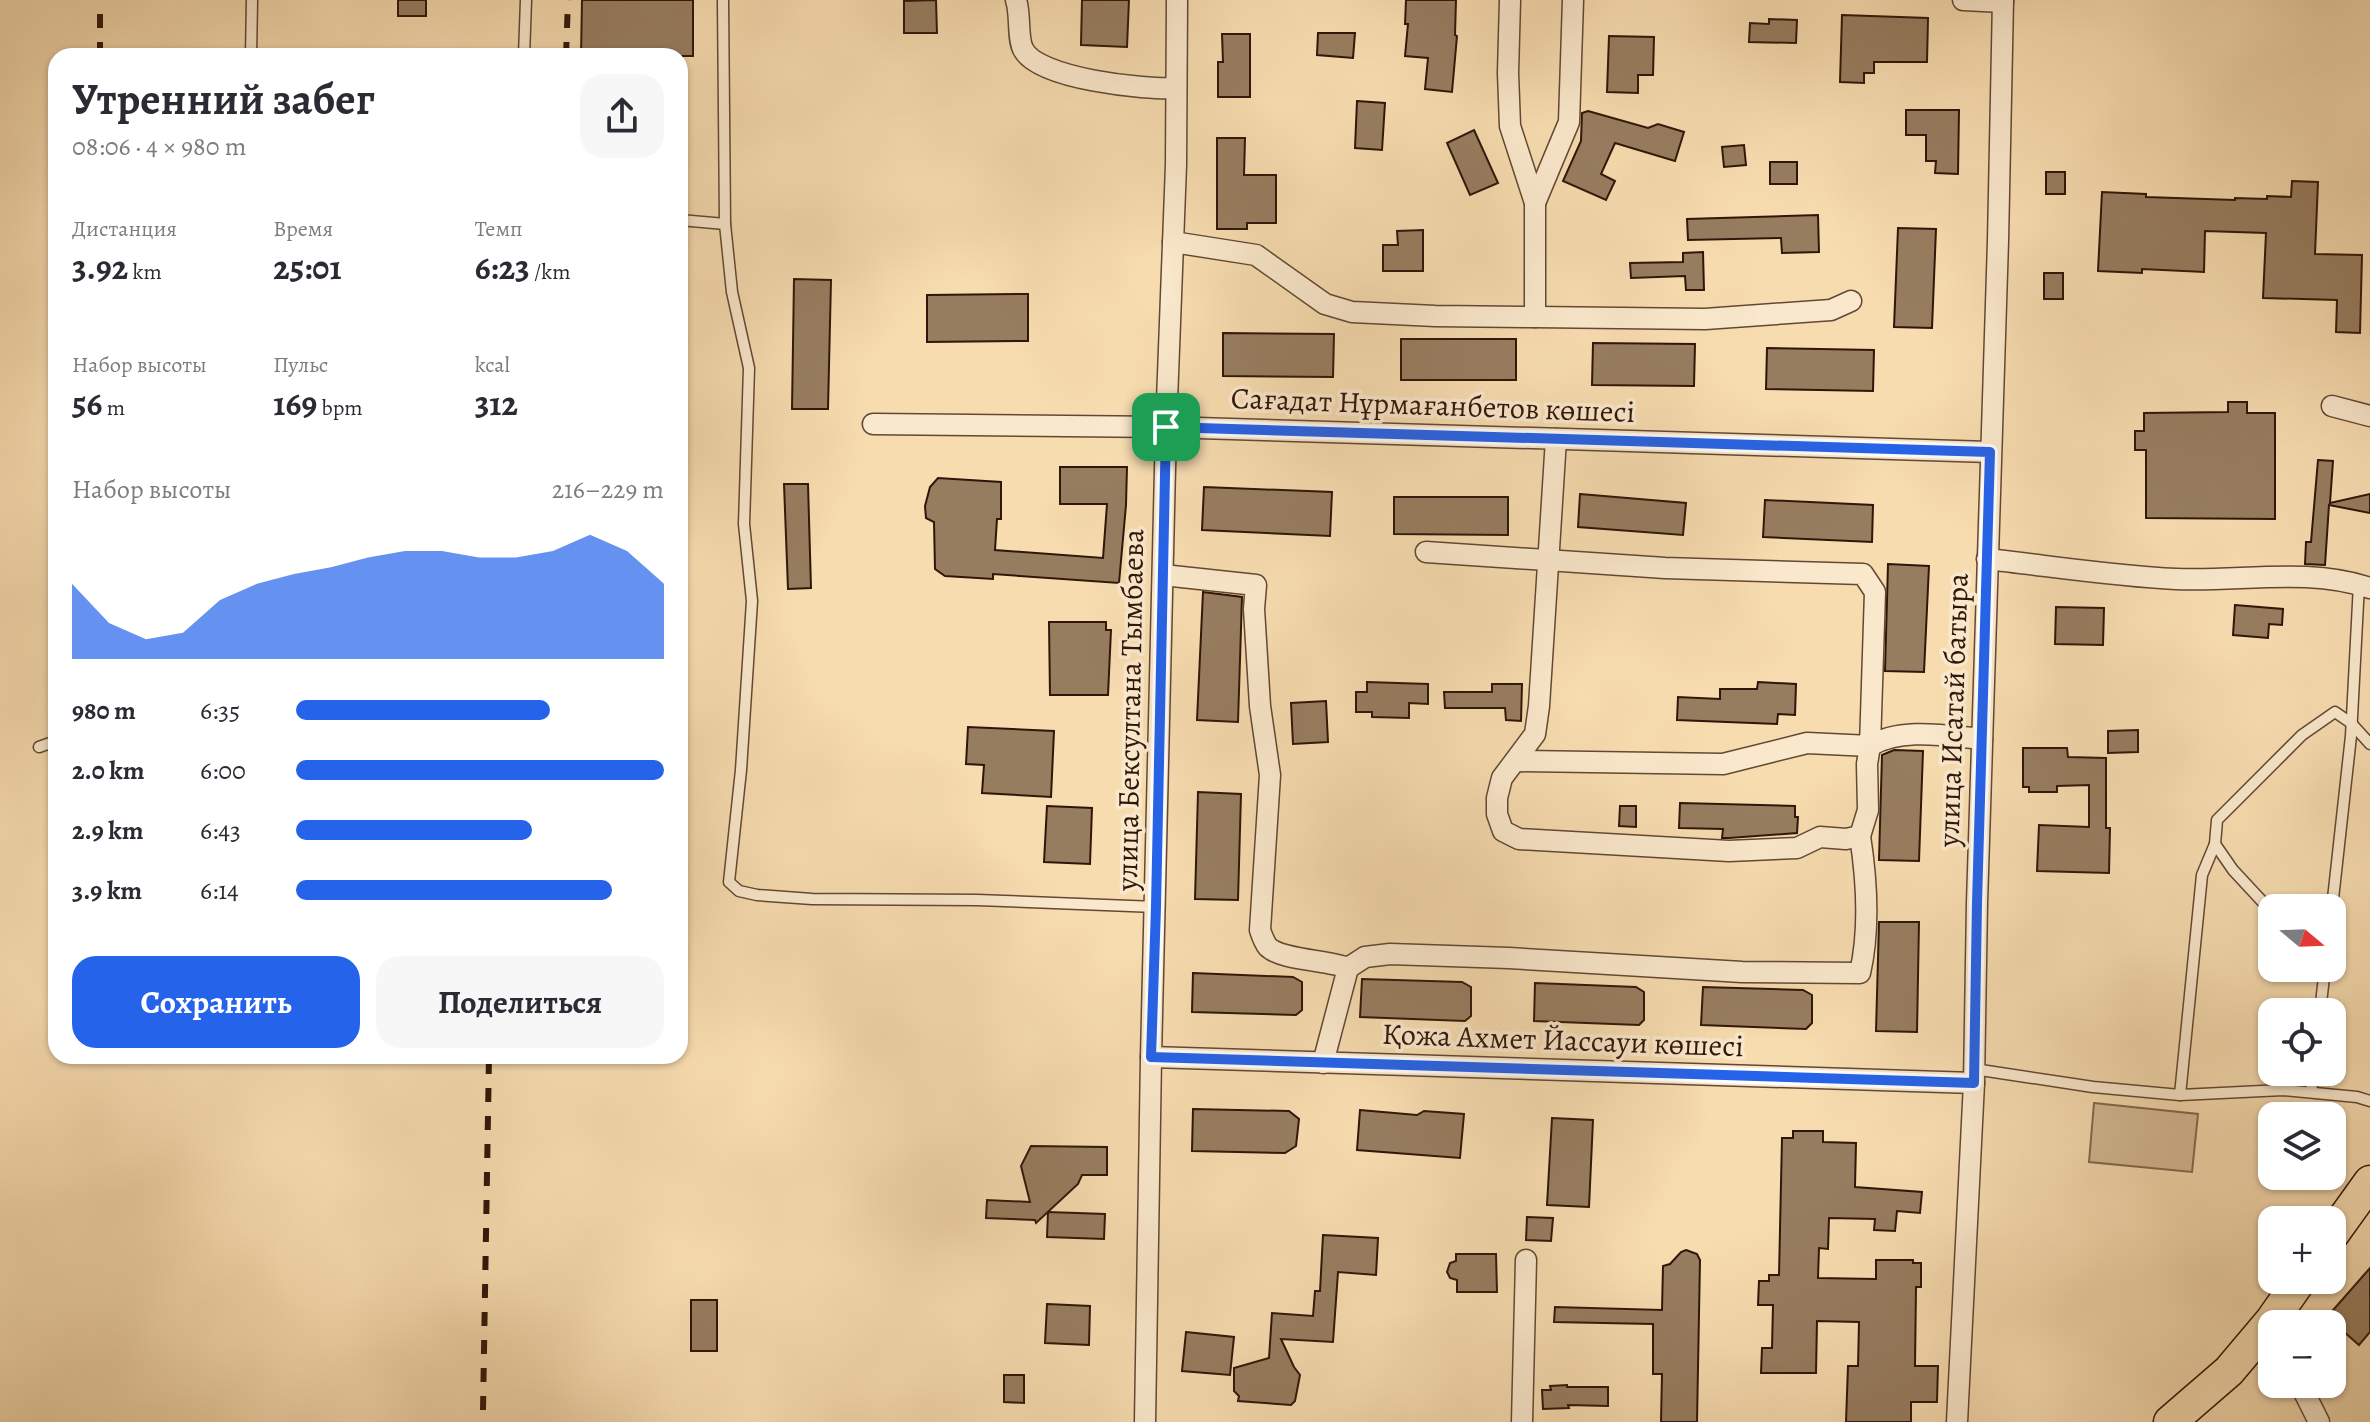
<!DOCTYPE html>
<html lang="ru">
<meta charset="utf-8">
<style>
:root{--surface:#fff;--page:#f7f7f7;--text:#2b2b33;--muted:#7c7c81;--accent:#2563eb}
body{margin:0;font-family:Alegreya,serif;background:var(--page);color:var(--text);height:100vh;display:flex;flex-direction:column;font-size:30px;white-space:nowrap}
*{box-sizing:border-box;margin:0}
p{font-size:26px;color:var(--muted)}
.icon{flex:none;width:44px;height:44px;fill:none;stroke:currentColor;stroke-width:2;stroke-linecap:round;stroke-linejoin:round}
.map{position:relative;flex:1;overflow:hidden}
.sheet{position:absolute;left:48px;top:48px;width:640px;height:1016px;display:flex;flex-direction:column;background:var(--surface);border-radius:24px;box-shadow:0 2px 6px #0004}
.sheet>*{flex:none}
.needle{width:52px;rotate:109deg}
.fabs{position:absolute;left:2258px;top:894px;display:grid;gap:16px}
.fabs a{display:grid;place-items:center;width:88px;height:88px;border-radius:16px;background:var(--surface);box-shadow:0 2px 6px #0004;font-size:40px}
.pin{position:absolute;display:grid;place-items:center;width:68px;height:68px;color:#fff;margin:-34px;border-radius:16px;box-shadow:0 4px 12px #0006}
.round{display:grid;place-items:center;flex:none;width:84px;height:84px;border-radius:24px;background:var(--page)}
.headline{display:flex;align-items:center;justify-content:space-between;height:136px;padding:0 24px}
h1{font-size:44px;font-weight:600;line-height:60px}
.figures{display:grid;grid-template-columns:repeat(3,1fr);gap:12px;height:136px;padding:8px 24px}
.figures div{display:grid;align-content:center}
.figures b{font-size:34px;font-weight:600}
.figures small{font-size:22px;font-weight:400}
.figures p{font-size:22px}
.chart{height:224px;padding:16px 24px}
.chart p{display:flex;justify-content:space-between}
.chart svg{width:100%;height:144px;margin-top:8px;fill:var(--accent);opacity:.7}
.cta{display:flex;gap:16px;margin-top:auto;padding:16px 24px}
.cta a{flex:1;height:92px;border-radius:24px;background:var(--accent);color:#fff;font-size:32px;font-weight:600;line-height:92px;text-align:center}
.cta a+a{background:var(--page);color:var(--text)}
ul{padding:0 24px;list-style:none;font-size:26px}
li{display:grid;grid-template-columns:128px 96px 1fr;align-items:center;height:60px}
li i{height:20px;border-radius:10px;background:var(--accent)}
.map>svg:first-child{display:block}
.green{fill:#d5ba94;stroke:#82684e;stroke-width:2}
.building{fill:#977d60;stroke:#301609;stroke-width:2}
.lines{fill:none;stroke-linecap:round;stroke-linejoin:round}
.lane-casing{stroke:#624833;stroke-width:13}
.street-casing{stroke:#624833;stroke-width:23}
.primary-casing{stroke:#301609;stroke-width:35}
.lane{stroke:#fae8cc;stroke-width:10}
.street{stroke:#fae8cc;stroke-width:20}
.primary{stroke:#f7dcb0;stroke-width:32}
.rail{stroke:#301609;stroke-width:6;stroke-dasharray:14 14;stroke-linecap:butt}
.route-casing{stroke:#fff;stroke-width:16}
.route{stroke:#2563eb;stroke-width:10}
.labels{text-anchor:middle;stroke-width:7;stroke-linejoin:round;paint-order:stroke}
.street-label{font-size:30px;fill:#301609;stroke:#fae8cc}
</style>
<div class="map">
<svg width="2370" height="1422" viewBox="0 0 2370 1422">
<rect width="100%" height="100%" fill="#f7dcb0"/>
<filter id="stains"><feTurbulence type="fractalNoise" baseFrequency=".0025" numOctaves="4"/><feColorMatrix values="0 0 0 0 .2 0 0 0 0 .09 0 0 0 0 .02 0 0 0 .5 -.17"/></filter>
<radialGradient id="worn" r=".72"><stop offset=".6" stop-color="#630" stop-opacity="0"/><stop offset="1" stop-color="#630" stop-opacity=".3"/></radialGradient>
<!-- green -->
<polygon class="green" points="2094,1103 2198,1114 2192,1172 2089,1162"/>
<!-- building -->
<g class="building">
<rect x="398" y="0" width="28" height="16"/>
<polygon points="582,0 693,0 693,56 581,56"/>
<polygon points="936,0 937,33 904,33 904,1"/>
<polygon points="1082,0 1129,0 1127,47 1081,45"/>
<polygon points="1406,0 1456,0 1455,35 1457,36 1452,92 1425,89 1428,58 1405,56 1408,24 1405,24"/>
<polygon points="1842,15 1928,18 1927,62 1874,62 1874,73 1864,73 1864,83 1840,82"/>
<polygon points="1769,19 1797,20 1796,43 1749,42 1750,23 1769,24"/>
<polygon points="1318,33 1355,33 1353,58 1317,55"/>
<polygon points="1222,34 1250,34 1250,97 1218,97 1218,62 1223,62"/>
<polygon points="1609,36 1654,37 1653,75 1638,75 1638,93 1607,92"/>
<polygon points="1357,101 1385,103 1382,150 1355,148"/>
<polygon points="1906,110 1959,110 1958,174 1935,173 1936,161 1926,161 1926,135 1906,135"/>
<polygon points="1588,111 1648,128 1658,124 1684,132 1675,161 1615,143 1601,174 1615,181 1606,200 1563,181 1581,141 1582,113"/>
<polygon points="1474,130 1498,183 1470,195 1447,143"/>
<polygon points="1217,138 1245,138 1244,175 1276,175 1276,223 1247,223 1247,229 1217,229"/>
<polygon points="1744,145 1746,165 1724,167 1722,147"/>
<rect x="1770" y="162" width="27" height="22"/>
<rect x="2046" y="172" width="19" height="22"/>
<polygon points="2292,181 2318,182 2315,254 2362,255 2360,333 2336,332 2337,300 2263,298 2266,233 2205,231 2204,272 2142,269 2142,273 2098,271 2102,192 2146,194 2146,197 2235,200 2235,198 2267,199 2267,196 2291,197"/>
<polygon points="1818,215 1819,252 1782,253 1781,238 1688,240 1687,219"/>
<polygon points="1898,228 1936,229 1932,328 1894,327"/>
<polygon points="1423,230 1423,271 1383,271 1383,245 1398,245 1397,231"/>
<polygon points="1703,252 1704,290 1686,290 1685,276 1631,278 1630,263 1683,262 1683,253"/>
<rect x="2044" y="273" width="19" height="26"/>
<polygon points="794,279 831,280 828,409 792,409"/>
<polygon points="1028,294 1028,341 927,342 927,295"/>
<polygon points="1223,333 1334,334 1333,377 1223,376"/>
<rect x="1401" y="339" width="115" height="41"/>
<polygon points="1593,343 1695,344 1694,386 1592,385"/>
<polygon points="1767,348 1874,350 1873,391 1766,389"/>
<polygon points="2228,402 2247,402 2247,413 2275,413 2275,519 2146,518 2146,450 2135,450 2135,431 2144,431 2144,413 2228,412"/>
<polygon points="2318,460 2333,461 2330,503 2370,494 2370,513 2329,505 2325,565 2305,564 2306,542 2311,542"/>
<polygon points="1060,467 1127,467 1126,505 1119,583 993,574 993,579 945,576 935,569 934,522 926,518 925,506 930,487 938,478 1001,482 1001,519 997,519 995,550 1103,558 1107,504 1060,504"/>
<polygon points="784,484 808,484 811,588 788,589"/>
<polygon points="1204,487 1332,492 1330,536 1202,530"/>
<polygon points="1580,494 1686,503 1683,535 1578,527"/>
<polygon points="1394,497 1508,497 1508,535 1394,534"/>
<polygon points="1765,500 1873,505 1872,542 1763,537"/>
<polygon points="1888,564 1929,566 1924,672 1885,671"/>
<polygon points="1203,592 1242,597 1238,722 1197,720"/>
<polygon points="2235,605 2283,609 2282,625 2269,624 2268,638 2233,635"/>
<polygon points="2056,607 2104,608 2103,645 2055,644"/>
<polygon points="1049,622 1106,622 1106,630 1111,630 1108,695 1050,695"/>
<polygon points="1367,682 1428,684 1428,704 1409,703 1409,718 1372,717 1372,712 1356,712 1356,692 1367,692"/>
<polygon points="1758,682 1796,684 1795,715 1778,714 1777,724 1677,720 1678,697 1720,699 1720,689 1757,689"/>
<polygon points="1492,684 1522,684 1521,721 1506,720 1505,708 1445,708 1444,692 1492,692"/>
<polygon points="1326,701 1328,742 1293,744 1291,703"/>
<polygon points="968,727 1054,731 1051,797 982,793 984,765 966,764"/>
<polygon points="2138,730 2138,752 2108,753 2108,731"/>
<polygon points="2023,748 2067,748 2068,757 2106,758 2106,828 2110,828 2109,873 2037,871 2039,825 2089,827 2089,785 2057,786 2057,792 2029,792 2029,787 2023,787"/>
<polygon points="1894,750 1923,751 1919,861 1879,860 1882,755"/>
<polygon points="1198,792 1241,794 1238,900 1195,899"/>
<polygon points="1680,803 1795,806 1795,817 1798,817 1797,833 1729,838 1722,838 1723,829 1679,828"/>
<polygon points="1047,806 1092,808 1090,864 1044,862"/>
<polygon points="1620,806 1636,806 1636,827 1619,826"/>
<polygon points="1879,922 1919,922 1917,1032 1876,1031"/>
<polygon points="1193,973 1293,977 1302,982 1302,1010 1296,1015 1192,1012"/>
<polygon points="1362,979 1462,982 1471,987 1471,1016 1465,1021 1360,1017"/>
<polygon points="1535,983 1636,987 1644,992 1644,1020 1639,1025 1534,1021"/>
<polygon points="1703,987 1803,990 1812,995 1812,1023 1806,1029 1701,1025"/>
<polygon points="1193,1109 1289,1111 1299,1119 1296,1146 1285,1153 1192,1151"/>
<polygon points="1360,1110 1417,1115 1424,1111 1464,1114 1460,1158 1357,1150"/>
<polygon points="1552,1118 1593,1120 1589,1207 1547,1205"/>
<polygon points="1793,1131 1823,1131 1823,1142 1856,1143 1855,1187 1922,1192 1920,1213 1897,1211 1895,1231 1874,1230 1875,1219 1829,1218 1828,1249 1819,1248 1818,1278 1876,1279 1876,1260 1913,1260 1913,1263 1921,1263 1921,1287 1916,1287 1915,1366 1938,1366 1937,1402 1911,1402 1911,1422 1846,1422 1848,1366 1858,1366 1859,1322 1817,1321 1816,1373 1761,1373 1762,1348 1772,1348 1773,1305 1758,1305 1759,1281 1769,1281 1769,1275 1779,1275 1782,1138 1793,1138"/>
<polygon points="1031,1146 1107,1147 1107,1175 1082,1175 1078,1184 1036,1223 1035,1220 986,1218 987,1200 1030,1202 1021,1166"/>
<polygon points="1048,1212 1105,1214 1104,1239 1047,1237"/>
<polygon points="1527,1217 1553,1218 1551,1241 1526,1240"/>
<polygon points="1323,1235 1378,1238 1376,1275 1338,1272 1333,1342 1281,1339 1294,1367 1300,1375 1295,1401 1291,1405 1238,1401 1239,1396 1234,1391 1234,1368 1269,1358 1272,1313 1313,1316 1315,1291 1320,1291"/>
<polygon points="1686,1250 1697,1254 1700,1260 1697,1422 1661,1422 1662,1374 1653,1374 1653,1324 1554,1322 1555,1307 1662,1310 1663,1266 1670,1264 1681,1252"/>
<polygon points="1456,1254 1496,1254 1497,1292 1457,1292 1457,1280 1450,1278 1447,1272 1450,1263 1456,1261"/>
<polygon points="2370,1268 2370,1332 2359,1345 2327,1317"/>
<rect x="691" y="1300" width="26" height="51"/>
<polygon points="1047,1304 1090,1306 1089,1345 1045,1343"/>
<polygon points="1186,1332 1234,1337 1230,1375 1182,1371"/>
<polygon points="1004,1375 1024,1375 1024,1403 1004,1402"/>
<polygon points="1567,1385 1567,1387 1608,1387 1608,1406 1568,1405 1569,1408 1543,1409 1542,1390 1551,1390 1550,1386"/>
</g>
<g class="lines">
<defs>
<g id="lane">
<polyline points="723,0 725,224 732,292 749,368 744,524 752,601 741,770 729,882 739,891 757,895 812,899 977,900 1156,907"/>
<polyline points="251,56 252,0"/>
<polyline points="524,56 526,0"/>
<polyline points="680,220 725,224"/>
<polyline points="39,747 56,741"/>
<polyline points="2332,908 2351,736 2359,584"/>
<polyline points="2272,912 2233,870 2215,844 2217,820 2302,735 2335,712 2351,723 2370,744"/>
<polyline points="2320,1012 2325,968"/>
<polyline points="1974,1069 2093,1087 2180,1095 2283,1090 2357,1097 2370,1101"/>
<polyline points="2311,1092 2314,1072"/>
<polyline points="2180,1095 2202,875 2215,844"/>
</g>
<g id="street">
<path d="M1016 0C1021 15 1017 37 1023 49 1037 79 1146 90 1176 88"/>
<polyline points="1963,0 2003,2"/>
<polyline points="1535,203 1569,122 1573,0"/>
<polyline points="1173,242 1256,255 1325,304 1352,312 1435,316 1535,317 1535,203 1510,126 1508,73 1510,0"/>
<polyline points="1535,317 1705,319 1831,310 1851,301"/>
<polyline points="2332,406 2370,416"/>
<polyline points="873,424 1166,427 1990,452"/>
<path d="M1556 439 1539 706 1535 734 1502 778 1497 798V814L1503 831 1519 839 1729 851 1797 848 1820 837 1846 839 1860 836 1868 810 1867 764 1870 746C1901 727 1947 736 1982 739"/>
<polyline points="1426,552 1665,568 1863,574 1875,592 1870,746 1807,743 1723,764 1516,761"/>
<path d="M1987 559C2050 566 2113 576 2176 579 2240 582 2308 567 2370 588"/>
<path d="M1163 575 1256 585 1254 609 1260 706 1270 775 1260 930C1262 936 1264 942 1268 947 1281 960 1328 960 1348 968L1323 1063"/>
<path d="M1348 968 1365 957 1390 954 1509 958 1742 972 1860 973C1870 929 1867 881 1860 836"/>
<polyline points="1151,1057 1974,1083"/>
<polyline points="2300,1384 2319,1422"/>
<polyline points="1145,1422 1151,1057 1166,427 1176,165 1177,0"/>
<polyline points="1522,1422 1526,1260"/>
<polyline points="1957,1422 1974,1083 1977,903 1998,241 2003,0"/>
</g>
<g id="primary">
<polyline points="2332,1235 2370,1182"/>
<polyline points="2170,1422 2229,1371 2272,1320 2300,1280"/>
</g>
</defs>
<!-- lane casing -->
<use href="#lane" class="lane-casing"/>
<!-- street casing -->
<use href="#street" class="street-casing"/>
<!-- primary casing -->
<use href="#primary" class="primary-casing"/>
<!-- lane -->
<use href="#lane" class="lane"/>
<!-- street -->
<use href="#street" class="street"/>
<!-- primary -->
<use href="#primary" class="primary"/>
<!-- rail -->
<g class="rail">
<polyline points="100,56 100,0"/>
<polyline points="566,56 568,0"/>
<polyline points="483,1410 489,1056"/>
</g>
</g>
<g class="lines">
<defs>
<polygon id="route" points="1166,427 1990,452 1977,903 1974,1083 1151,1057 1156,907"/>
</defs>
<!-- route casing -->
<use href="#route" class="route-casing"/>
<!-- route -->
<use href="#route" class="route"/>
</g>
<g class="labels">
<!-- street labels -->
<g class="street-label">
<text transform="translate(1433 405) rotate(2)" y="10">Сағадат Нұрмағанбетов көшесі</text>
<text transform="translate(1130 710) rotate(-89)" y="10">улица Бексултана Тымбаева</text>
<text transform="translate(1953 710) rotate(-88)" y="10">улица Исатай батыра</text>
<text transform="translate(1563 1040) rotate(2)" y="10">Қожа Ахмет Йассауи көшесі</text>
</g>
</g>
<rect width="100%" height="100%" filter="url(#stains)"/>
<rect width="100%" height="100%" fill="url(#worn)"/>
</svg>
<div class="fabs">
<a><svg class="needle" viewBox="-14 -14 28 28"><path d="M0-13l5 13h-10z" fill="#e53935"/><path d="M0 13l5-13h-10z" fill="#7c7c81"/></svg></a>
<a><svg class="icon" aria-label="locate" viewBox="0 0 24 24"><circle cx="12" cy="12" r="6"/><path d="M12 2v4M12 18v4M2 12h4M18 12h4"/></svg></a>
<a><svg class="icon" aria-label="layers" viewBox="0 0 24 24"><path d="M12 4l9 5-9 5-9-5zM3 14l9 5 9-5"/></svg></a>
<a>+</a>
<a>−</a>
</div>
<div class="pin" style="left:1166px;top:427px;background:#1e9e55"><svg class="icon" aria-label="arrive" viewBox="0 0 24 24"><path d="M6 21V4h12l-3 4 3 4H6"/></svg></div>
<section class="sheet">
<div class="headline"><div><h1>Утренний забег</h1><p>08:06 · 4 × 980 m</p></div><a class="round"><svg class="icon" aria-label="share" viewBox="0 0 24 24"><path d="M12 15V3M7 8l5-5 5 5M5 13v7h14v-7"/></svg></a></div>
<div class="figures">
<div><p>Дистанция</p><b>3.92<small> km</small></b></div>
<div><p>Время</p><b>25:01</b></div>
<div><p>Темп</p><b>6:23<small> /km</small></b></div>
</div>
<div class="figures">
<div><p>Набор высоты</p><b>56<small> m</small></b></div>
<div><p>Пульс</p><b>169<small> bpm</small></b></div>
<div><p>kcal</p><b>312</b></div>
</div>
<div class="chart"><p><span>Набор высоты</span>216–229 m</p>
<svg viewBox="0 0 160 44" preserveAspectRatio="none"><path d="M0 44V21L10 33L20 38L30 36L40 26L50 21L60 18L70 16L80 13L90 11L100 11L110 13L120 13L130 11L140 6L150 11L160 21V44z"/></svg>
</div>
<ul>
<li><b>980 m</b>6:35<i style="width:69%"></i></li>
<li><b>2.0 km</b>6:00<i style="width:100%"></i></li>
<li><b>2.9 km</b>6:43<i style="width:64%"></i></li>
<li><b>3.9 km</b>6:14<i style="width:86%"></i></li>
</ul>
<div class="cta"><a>Сохранить</a><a>Поделиться</a></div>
</section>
</div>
